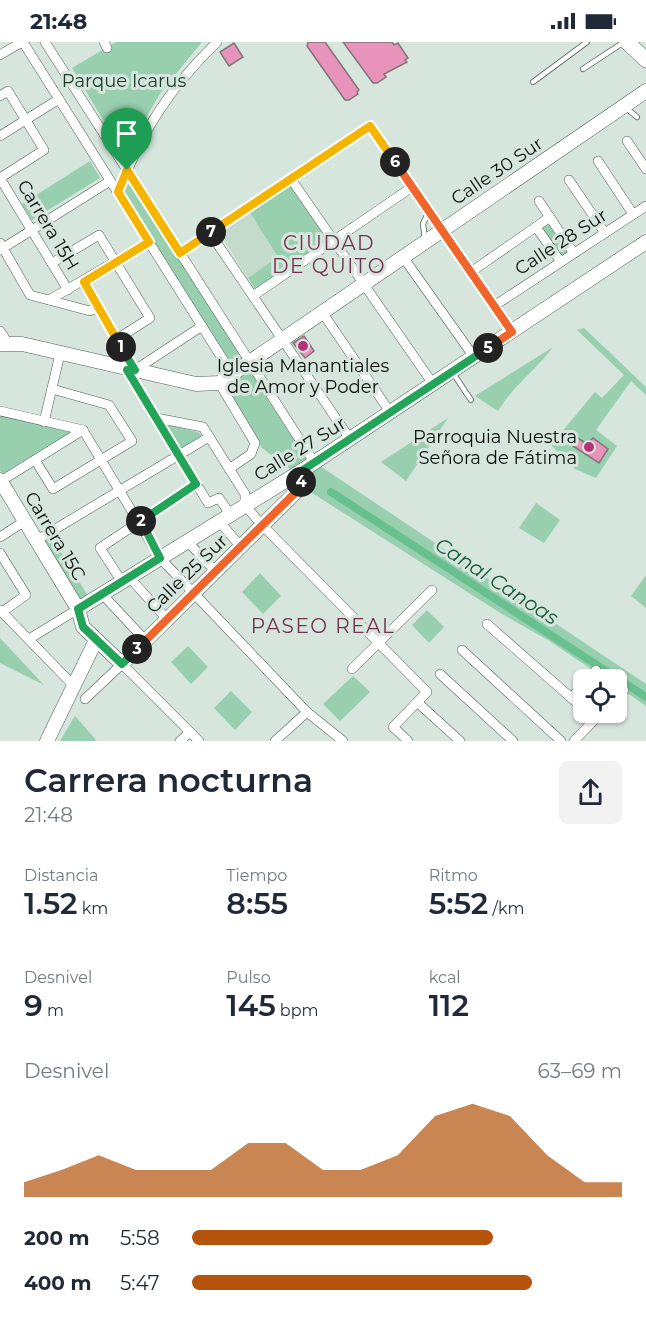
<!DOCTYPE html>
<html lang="es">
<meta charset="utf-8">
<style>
:root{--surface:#fff;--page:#f2f2f3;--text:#1f2937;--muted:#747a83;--accent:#b45309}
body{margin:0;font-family:Montserrat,sans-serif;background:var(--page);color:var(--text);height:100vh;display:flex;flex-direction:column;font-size:22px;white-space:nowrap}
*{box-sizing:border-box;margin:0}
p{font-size:20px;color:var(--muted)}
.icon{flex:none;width:33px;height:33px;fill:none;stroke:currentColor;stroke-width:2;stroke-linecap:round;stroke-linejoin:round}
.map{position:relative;height:699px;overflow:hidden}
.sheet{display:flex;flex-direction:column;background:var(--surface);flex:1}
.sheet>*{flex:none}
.buttons{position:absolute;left:573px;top:627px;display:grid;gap:12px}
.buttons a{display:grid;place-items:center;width:54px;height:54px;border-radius:9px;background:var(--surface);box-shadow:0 2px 4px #0004;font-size:30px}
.pin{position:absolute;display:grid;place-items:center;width:51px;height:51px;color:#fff;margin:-62px -26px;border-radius:50% 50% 50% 0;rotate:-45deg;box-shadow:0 0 6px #0007}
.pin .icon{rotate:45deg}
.km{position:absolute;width:30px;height:30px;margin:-15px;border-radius:50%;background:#222;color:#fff;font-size:16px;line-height:30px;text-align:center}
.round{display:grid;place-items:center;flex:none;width:63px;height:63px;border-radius:9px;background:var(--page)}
.head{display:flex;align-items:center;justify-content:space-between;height:102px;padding:0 24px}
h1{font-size:33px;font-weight:600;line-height:45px}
.stats{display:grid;grid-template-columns:repeat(3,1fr);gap:9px;height:102px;padding:6px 24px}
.stats div{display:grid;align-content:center}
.stats b{font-size:30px;font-weight:600}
.stats small{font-size:16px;font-weight:400}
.stats p{font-size:16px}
.chart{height:168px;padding:12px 24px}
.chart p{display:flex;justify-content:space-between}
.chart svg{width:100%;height:108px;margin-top:6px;fill:var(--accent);opacity:.7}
ul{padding:0 24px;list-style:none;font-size:20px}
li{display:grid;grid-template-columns:96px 72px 1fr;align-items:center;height:45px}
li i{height:15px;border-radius:8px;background:var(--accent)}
.status{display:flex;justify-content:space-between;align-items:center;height:42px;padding:0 30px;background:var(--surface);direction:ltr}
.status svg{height:16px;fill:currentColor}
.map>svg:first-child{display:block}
.built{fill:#c4dbcc}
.green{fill:#98cfae}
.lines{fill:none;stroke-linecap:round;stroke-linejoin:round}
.canal{stroke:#69c08f;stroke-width:8}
.building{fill:#e894ba;stroke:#84747a;stroke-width:1.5}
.lane-casing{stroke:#516057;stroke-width:6}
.street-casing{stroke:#516057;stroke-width:10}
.secondary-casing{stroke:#516057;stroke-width:15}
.primary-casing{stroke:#516057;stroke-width:16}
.lane{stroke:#fff;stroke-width:4.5}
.street{stroke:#fff;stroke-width:9}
.secondary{stroke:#fff;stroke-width:14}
.primary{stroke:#fff;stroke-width:15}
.split-1-casing{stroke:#fff;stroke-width:12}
.split-2-casing{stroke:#fff;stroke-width:12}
.split-3-casing{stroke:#fff;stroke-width:12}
.split-4-casing{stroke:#fff;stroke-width:12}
.split-5-casing{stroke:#fff;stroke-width:12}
.split-6-casing{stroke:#fff;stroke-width:12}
.split-7-casing{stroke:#fff;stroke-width:12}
.split-8-casing{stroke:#fff;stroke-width:12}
.split-1{stroke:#f5b400;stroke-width:8}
.split-2{stroke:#22a559;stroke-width:8}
.split-3{stroke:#22a559;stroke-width:8}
.split-4{stroke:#f0652b;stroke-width:8}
.split-5{stroke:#22a559;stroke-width:8}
.split-6{stroke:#f0652b;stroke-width:8}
.split-7{stroke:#f5b400;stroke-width:8}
.split-8{stroke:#f5b400;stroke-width:8}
.poi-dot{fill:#b53279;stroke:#d6e6dc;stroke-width:2}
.labels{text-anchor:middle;stroke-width:6;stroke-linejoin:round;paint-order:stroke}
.park-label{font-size:18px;fill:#173c28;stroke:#d6e6dc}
.street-label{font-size:18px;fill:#0b100d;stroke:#d6e6dc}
.poi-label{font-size:18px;fill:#0b100d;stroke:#d6e6dc}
.neighbourhood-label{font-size:20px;letter-spacing:1.5px;fill:#723151;stroke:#d6e6dc}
.water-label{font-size:20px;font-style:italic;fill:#195b3a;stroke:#d6e6dc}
</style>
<div class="status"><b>21:48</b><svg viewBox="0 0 49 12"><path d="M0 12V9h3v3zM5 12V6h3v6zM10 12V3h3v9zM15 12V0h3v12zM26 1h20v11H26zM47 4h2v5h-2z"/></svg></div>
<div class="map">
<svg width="646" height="699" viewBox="0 0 646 699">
<rect width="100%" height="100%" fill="#d6e6dc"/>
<!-- built -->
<polygon class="built" points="249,169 278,215 248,236 219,190"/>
<!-- green -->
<g class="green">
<polygon points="116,0 202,0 161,50 124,113 72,26"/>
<polygon points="90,119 100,136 32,178 22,162"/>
<polygon points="130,135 314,420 646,642 646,664 617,644 616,638 606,637 548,598 502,572 309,449 314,421 295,431 262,406 226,344 235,338 118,150"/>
<polygon points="291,143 328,199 255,247 248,236 278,215 249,169"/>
<polygon points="549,178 570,209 560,216 539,186"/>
<polygon points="584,286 646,345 646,353 631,339 596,388 617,404 596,436 575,427 551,403 595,350 602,356 624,333 577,288"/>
<path d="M553 305C536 328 512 345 498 369L475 354Z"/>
<polygon points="0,372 75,391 3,433 0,428"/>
<polygon points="448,376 406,439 381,420"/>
<polygon points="164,382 198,390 202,394 181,407"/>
<polygon points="536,461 560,478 544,501 519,486"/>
<polygon points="52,495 88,554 78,561 42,501"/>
<polygon points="260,531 281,554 263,572 242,550"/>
<polygon points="646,533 646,566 631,554"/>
<polygon points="427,568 444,585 429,601 412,583"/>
<polygon points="0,596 44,643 0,621"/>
<polygon points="188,604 208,625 191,642 171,620"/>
<polygon points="353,634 370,650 340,679 323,662"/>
<polygon points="231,649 252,670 235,688 214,666"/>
<polygon points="75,674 97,699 60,699"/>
</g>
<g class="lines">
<!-- canal -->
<polyline class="canal" points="331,450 646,655"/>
</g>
<!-- building -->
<g class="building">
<polygon points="308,0 325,0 359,48 357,50 358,52 349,58 345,58 307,4"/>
<polygon points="343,0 392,0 394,3 398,1 408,16 405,18 407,20 384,32 386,35 377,41 373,41"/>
<polygon points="234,1 243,15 229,24 220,10"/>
<polygon points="304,294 314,309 305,316 293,301"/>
<polygon points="573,393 587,402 593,396 608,407 599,421 567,400"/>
</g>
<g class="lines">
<defs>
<g id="lane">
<polyline points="583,27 624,0"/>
<polyline points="533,40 587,0"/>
<polyline points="626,66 637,75"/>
<polyline points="425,197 423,182 428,171"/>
<polyline points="453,331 471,358"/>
</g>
<g id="street">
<polyline points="23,0 232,332"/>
<polyline points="45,0 314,420"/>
<polyline points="104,0 107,6"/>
<polyline points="0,13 22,0"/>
<polyline points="0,54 8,49 44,108 0,136"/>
<polyline points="0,94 59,57"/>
<polyline points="627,99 646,127"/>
<polyline points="598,119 633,172"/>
<polyline points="0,136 68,248"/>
<polyline points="291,137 433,342"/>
<polyline points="569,138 605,191"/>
<path d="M118 150C144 87 167 49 217 0"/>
<polyline points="539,159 571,207"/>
<polyline points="536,185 558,216"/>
<polyline points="210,191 350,397"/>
<polyline points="0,201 30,253 90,269 98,265"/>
<polyline points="0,208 110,139"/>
<polyline points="180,211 370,84 512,290"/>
<polyline points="403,215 474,315"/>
<polyline points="52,221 99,193 150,276 117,297"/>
<polyline points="471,230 550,175"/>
<polyline points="83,240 135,328 202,284"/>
<polyline points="253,254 412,145"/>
<polyline points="49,258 149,200"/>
<polyline points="494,264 646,164"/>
<polyline points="322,270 390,370"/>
<polyline points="0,289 8,301"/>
<polyline points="127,328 208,461 219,456 230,472"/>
<polyline points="219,341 255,401 251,412 229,427"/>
<polyline points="0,369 83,388"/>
<polyline points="156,376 203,385 245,452 245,463 260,481 427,650 393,685 408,699"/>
<polyline points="44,380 60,312"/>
<polyline points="83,388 160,516 307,670 343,699"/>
<polyline points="35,418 53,447 132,399 109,363 52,347"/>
<polyline points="1,439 83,388"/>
<polyline points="219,479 241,505"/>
<polyline points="0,495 25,479"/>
<polyline points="37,498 209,395"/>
<polyline points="187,499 216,530"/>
<polyline points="0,511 26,553 2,570"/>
<polyline points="129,535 167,577"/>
<polyline points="122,540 100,506 196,442"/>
<polyline points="102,552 145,598"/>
<polyline points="0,568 74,644"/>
<polyline points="487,582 584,667"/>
<polyline points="29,597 78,567"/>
<polyline points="462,608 561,699"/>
<polyline points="352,627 432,548"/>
<polyline points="440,632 513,699"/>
<polyline points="587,638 596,628"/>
<polyline points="616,655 624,648"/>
<polyline points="571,656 584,642"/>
<polyline points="85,657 122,622 199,699"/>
<polyline points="417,660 460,699"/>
<polyline points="180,699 190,690"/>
<polyline points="275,699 307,670"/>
<polyline points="574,699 602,670"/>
</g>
<g id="secondary">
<polyline points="0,302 22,302 196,342 219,341 646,49"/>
<polyline points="0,438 78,567 83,585 122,622 301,445 303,428"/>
<polyline points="78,567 303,428 646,200"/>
<polyline points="47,699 96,598"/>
</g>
<polyline id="primary" points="627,0 646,18"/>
</defs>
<!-- lane casing -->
<use href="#lane" class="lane-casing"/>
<!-- street casing -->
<use href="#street" class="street-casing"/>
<!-- secondary casing -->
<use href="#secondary" class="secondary-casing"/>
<!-- primary casing -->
<use href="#primary" class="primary-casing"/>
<!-- lane -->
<use href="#lane" class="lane"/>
<!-- street -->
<use href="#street" class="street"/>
<!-- secondary -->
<use href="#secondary" class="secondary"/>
<!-- primary -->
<use href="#primary" class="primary"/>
</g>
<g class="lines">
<defs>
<polyline id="split-1" points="121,305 84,240 149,200 118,150 127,128"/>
<polyline id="split-2" points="121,305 135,328 127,328 196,442 141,479"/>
<polyline id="split-3" points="137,607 122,622 83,585 78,567 160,516 141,479"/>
<polyline id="split-4" points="137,607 301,445 301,440"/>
<polyline id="split-5" points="301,440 303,428 488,306"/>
<polyline id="split-6" points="395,120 512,290 488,306"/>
<polyline id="split-7" points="211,190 370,84 395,120"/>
<polyline id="split-8" points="127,128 180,211 211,190"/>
</defs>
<!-- split-1 casing -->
<use href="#split-1" class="split-1-casing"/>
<!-- split-2 casing -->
<use href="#split-2" class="split-2-casing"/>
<!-- split-3 casing -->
<use href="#split-3" class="split-3-casing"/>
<!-- split-4 casing -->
<use href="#split-4" class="split-4-casing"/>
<!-- split-5 casing -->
<use href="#split-5" class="split-5-casing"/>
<!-- split-6 casing -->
<use href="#split-6" class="split-6-casing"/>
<!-- split-7 casing -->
<use href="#split-7" class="split-7-casing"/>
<!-- split-8 casing -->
<use href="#split-8" class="split-8-casing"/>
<!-- split-1 -->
<use href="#split-1" class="split-1"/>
<!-- split-2 -->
<use href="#split-2" class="split-2"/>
<!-- split-3 -->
<use href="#split-3" class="split-3"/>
<!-- split-4 -->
<use href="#split-4" class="split-4"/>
<!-- split-5 -->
<use href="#split-5" class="split-5"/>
<!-- split-6 -->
<use href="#split-6" class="split-6"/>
<!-- split-7 -->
<use href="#split-7" class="split-7"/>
<!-- split-8 -->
<use href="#split-8" class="split-8"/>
</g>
<!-- markers -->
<g class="poi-dot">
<circle cx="303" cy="304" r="6"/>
<circle cx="589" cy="405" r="6"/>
</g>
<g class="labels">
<!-- park labels -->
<g class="park-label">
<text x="124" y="45">Parque Icarus</text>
</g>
<!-- street labels -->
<g class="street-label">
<text transform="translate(497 129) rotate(-34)" y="6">Calle 30 Sur</text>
<text transform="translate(48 183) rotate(59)" y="6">Carrera 15H</text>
<text transform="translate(561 200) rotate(-33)" y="6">Calle 28 Sur</text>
<text transform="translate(300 407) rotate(-32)" y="6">Calle 27 Sur</text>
<text transform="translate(55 494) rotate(59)" y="6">Carrera 15C</text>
<text transform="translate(187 532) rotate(-44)" y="6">Calle 25 Sur</text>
</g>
<!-- poi labels -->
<g class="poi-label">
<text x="303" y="330">Iglesia Manantiales<tspan x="303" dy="21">de Amor y Poder</tspan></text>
<text x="577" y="401" text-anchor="end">Parroquia Nuestra<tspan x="577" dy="21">Señora de Fátima</tspan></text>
</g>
<!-- neighbourhood labels -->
<g class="neighbourhood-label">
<text x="329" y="208">CIUDAD<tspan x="329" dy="23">DE QUITO</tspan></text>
<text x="323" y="591">PASEO REAL</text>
</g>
<!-- water labels -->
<g class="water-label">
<text transform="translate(497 539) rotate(33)" y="7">Canal Canoas</text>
</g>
</g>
</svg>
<div class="buttons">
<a><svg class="icon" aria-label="locate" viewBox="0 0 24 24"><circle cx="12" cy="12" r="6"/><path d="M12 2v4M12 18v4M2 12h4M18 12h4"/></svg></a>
</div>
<div class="pin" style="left:127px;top:128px;background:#1e9e55"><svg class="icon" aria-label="arrive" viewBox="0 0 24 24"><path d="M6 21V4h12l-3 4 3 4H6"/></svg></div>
<b class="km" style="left:121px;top:305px">1</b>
<b class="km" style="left:141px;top:479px">2</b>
<b class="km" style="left:137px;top:607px">3</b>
<b class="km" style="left:301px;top:440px">4</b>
<b class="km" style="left:488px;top:306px">5</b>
<b class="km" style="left:395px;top:120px">6</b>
<b class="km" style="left:211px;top:190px">7</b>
</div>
<section class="sheet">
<div class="head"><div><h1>Carrera nocturna</h1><p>21:48</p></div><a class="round"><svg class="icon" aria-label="share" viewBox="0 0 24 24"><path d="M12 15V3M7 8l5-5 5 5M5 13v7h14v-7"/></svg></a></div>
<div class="stats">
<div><p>Distancia</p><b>1.52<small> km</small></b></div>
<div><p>Tiempo</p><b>8:55</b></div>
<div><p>Ritmo</p><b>5:52<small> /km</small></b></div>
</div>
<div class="stats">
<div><p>Desnivel</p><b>9<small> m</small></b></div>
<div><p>Pulso</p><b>145<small> bpm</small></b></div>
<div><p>kcal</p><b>112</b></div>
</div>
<div class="chart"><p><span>Desnivel</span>63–69 m</p>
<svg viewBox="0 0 160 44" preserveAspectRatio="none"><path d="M0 44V38L10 33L20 27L30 33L40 33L50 33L60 22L70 22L80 33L90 33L100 27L110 11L120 6L130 11L140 27L150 38L160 38V44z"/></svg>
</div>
<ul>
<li><b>200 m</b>5:58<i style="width:70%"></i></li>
<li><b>400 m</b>5:47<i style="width:79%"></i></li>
</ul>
</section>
